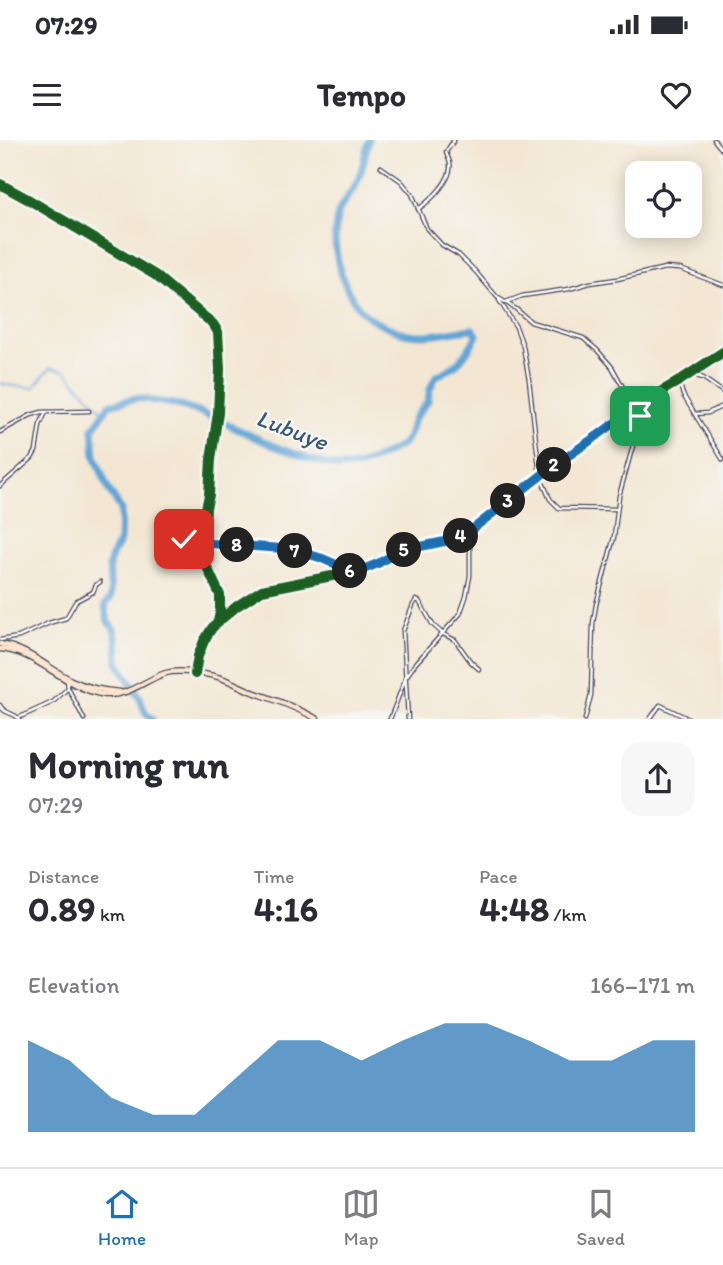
<!DOCTYPE html>
<meta charset="utf-8">
<style>
:root{--surface:#fff;--page:#f7f7f7;--text:#2b2b33;--muted:#7c7c81;--line:#e1e1e2;--accent:#1f6fb2}
body{margin:0;font-family:Itim,sans-serif;background:var(--page);color:var(--text);height:100vh;display:flex;flex-direction:column;font-size:26px;white-space:nowrap}
*{box-sizing:border-box;margin:0}
p{font-size:23px;color:var(--muted)}
.icon{flex:none;width:38px;height:38px;fill:none;stroke:currentColor;stroke-width:2;stroke-linecap:round;stroke-linejoin:round}
.map{position:relative;height:579px;overflow:hidden}
.drawer{display:flex;flex-direction:column;background:var(--surface);flex:1}
.drawer>*{flex:none}
.buttons{position:absolute;left:625px;top:21px;display:grid;gap:14px}
.buttons a{display:grid;place-items:center;width:77px;height:77px;border-radius:14px;background:var(--surface);box-shadow:0 4px 18px #0003;font-size:35px}
.pin{position:absolute;display:grid;place-items:center;width:60px;height:60px;color:#fff;margin:-30px;border-radius:14px;box-shadow:0 4px 10px #0006}
.km{position:absolute;width:35px;height:35px;margin:-18px;border-radius:50%;background:#222;color:#fff;font-size:19px;line-height:35px;text-align:center}
.round{display:grid;place-items:center;flex:none;width:74px;height:74px;border-radius:21px;background:var(--page)}
.overview{display:flex;align-items:center;justify-content:space-between;height:119px;padding:0 28px}
h1{font-size:38px;font-weight:800;line-height:52px}
.figures{display:grid;grid-template-columns:repeat(3,1fr);gap:10px;height:119px;padding:7px 28px}
.figures div{display:grid;align-content:center}
.figures b{font-size:35px;font-weight:800}
.figures small{font-size:19px;font-weight:400}
.figures p{font-size:19px}
.chart{height:196px;padding:14px 28px}
.chart p{display:flex;justify-content:space-between}
.chart svg{width:100%;height:126px;margin-top:7px;fill:var(--accent);opacity:.7}
.status{display:flex;justify-content:space-between;align-items:center;height:49px;padding:0 35px;background:var(--surface);direction:ltr}
.status svg{height:19px;fill:currentColor}
header{display:flex;justify-content:space-between;align-items:center;height:91px;padding:0 28px;background:var(--surface);font-size:32px;font-weight:800}
.menu{display:flex;justify-content:space-around;align-items:center;height:98px;border-top:2px solid var(--line);background:var(--surface);font-size:19px;color:var(--muted)}
.menu a{display:grid;justify-items:center;gap:4px}
.menu .selected{color:var(--accent)}
.map>svg:first-child{display:block}
.lines{fill:none;stroke-linecap:round;stroke-linejoin:round}
.stream{stroke:#62a5d6;stroke-width:2}
.river{stroke:#62a5d6;stroke-width:7}
.street-casing{stroke:#414052;stroke-width:5}
.secondary-casing{stroke:#414052;stroke-width:7}
.street{stroke:#fff;stroke-width:2.5}
.secondary{stroke:#fbe5cf;stroke-width:4.5}
.cycleway-casing{stroke:#f6f6f2;stroke-width:15}
.cycleway{stroke:#1b5e20;stroke-width:10}
.route-casing{stroke:#fff;stroke-width:14}
.route{stroke:#1f6fb2;stroke-width:9}
.labels{text-anchor:middle;stroke-width:5;stroke-linejoin:round;paint-order:stroke}
.water-label{font-size:24px;font-style:italic;fill:#3c5679;stroke:#f6f6f2}
</style>
<div class="status"><b>07:29</b><svg viewBox="0 0 49 12"><path d="M0 12V9h3v3zM5 12V6h3v6zM10 12V3h3v9zM15 12V0h3v12zM26 1h20v11H26zM47 4h2v5h-2z"/></svg></div>
<header><svg class="icon" aria-label="menu" viewBox="0 0 24 24"><path d="M4 6h16M4 12h16M4 18h16"/></svg>Tempo<svg class="icon" aria-label="heart" viewBox="0 0 24 24"><path d="M12 20l-8-8c-3-5 5-10 8-4 3-6 11-1 8 4z"/></svg></header>
<div class="map">
<svg width="723" height="579" viewBox="0 0 723 579">
<rect width="100%" height="100%" fill="#f6f6f2"/>
<filter id="ink" filterUnits="userSpaceOnUse"><feTurbulence type="fractalNoise" baseFrequency=".0143" numOctaves="2"/><feDisplacementMap in="SourceGraphic" scale="14" xChannelSelector="R" yChannelSelector="G"/><feConvolveMatrix kernelMatrix="1 2 1 2 8 2 1 2 1" color-interpolation-filters="sRGB"/></filter>
<filter id="wash" filterUnits="userSpaceOnUse"><feTurbulence type="fractalNoise" baseFrequency=".00686" numOctaves="4" result="noise"/><feDisplacementMap in="SourceGraphic" scale="28" xChannelSelector="R" yChannelSelector="G"/><feGaussianBlur stdDeviation="1.57" result="paint"/><feColorMatrix in="noise" values="0 0 0 0 0 0 0 0 0 0 0 0 0 0 0 0 0 1.4 0 .05"/><feComposite in="paint" operator="in"/></filter>
<g filter="url(#wash)">
<rect width="100%" height="100%" fill="#f3e7d3"/>
<g class="lines">
<!-- stream -->
<polyline class="stream" points="0,243 7,245 33,248 50,228 65,231 104,272"/>
<!-- river -->
<path class="river" d="M152 579 146 574 140 559 118 522 117 501 114 489 108 482 105 465 111 458 109 425 113 413 120 401 121 369 108 349 95 316 93 289 109 265 137 258 174 264 202 273 274 306 309 319 338 327 358 326 382 316 402 305 409 295 414 279 428 261 430 249 436 236C459 227 466 215 477 195L473 189C452 190 430 198 409 194 397 192 374 182 365 174 342 153 329 104 338 74 342 62 352 53 357 42 363 29 365 13 369 0"/>
</g>
</g>
<g filter="url(#ink)">
<g class="lines">
<defs>
<g id="street">
<polyline points="714,0 723,11"/>
<polyline points="381,27 401,41 412,54 427,89 442,105 459,115 475,131 497,157 516,169 531,182 583,198 597,210 612,227 634,267"/>
<polyline points="0,44 31,61 155,135 213,184 218,192 220,229 218,273 211,319 209,355 206,368 204,415 206,425 220,455 220,472 218,482 212,488 204,501 198,516 195,534"/>
<path d="M418 69C430 61 453 40 450 23 449 19 447 16 446 12L454 0"/>
<polyline points="499,160 516,187 523,206 529,240 540,336 550,359 559,368 617,369"/>
<polyline points="506,162 522,156 569,149 590,143 617,139 665,128 680,129 723,145"/>
<polyline points="690,234 703,238 723,252"/>
<polyline points="679,241 683,255 723,320"/>
<polyline points="695,274 708,273 723,266"/>
<polyline points="0,292 31,275 42,272 89,271"/>
<polyline points="0,346 32,318 36,311 40,285 46,272"/>
<polyline points="184,399 204,403 206,402 291,409 321,418 351,431"/>
<polyline points="219,481 237,466 262,450 362,430 371,426 399,411 447,401 470,391 552,327 597,296 634,267 679,241 723,212"/>
<polyline points="0,500 19,497 49,483 66,478 76,461 93,452 96,445 100,442"/>
<polyline points="67,540 68,548 84,579"/>
<path d="M0 565C3 574 14 572 19 579"/>
<polyline points="18,578 53,562 68,548"/>
<polyline points="390,579 406,537 415,524 460,474 466,457 470,436 470,391"/>
<polyline points="408,579 403,491 413,465 416,460 419,461 433,485 443,494 455,500 471,522 479,529"/>
<polyline points="585,579 591,555 593,483 596,465 614,397 619,356 639,284 640,276 640,264"/>
<polyline points="650,579 660,565 689,579"/>
</g>
<g id="secondary">
<path d="M0 504C28 509 47 527 71 540 86 547 104 551 120 552"/>
<path d="M0 509C36 511 64 547 101 554 126 559 144 540 166 533 180 529 210 534 224 539 234 543 243 548 253 552 275 560 297 567 317 579"/>
</g>
</defs>
<!-- street casing -->
<use href="#street" class="street-casing"/>
<!-- secondary casing -->
<use href="#secondary" class="secondary-casing"/>
<!-- street -->
<use href="#street" class="street"/>
<!-- secondary -->
<use href="#secondary" class="secondary"/>
<defs>
<g id="cycleway">
<polyline points="0,44 31,61 155,135 213,184 218,192 220,229 218,273 211,319 209,355 206,368 204,415 206,425 220,455 220,472 218,482 212,488 204,501 198,516 195,534"/>
<polyline points="218,482 237,466 262,450 362,430 371,426 399,411 447,401 470,391 552,327 597,296 634,267 679,241 723,212"/>
</g>
</defs>
<!-- cycleway casing -->
<use href="#cycleway" class="cycleway-casing"/>
<!-- cycleway -->
<use href="#cycleway" class="cycleway"/>
</g>
</g>
<g class="lines" filter="url(#ink)">
<defs>
<polyline id="route" points="184,399 204,403 291,409 321,418 351,431 362,430 379,423 399,411 447,401 470,391 552,327 597,296 640,264 640,276"/>
</defs>
<!-- route casing -->
<use href="#route" class="route-casing"/>
<!-- route -->
<use href="#route" class="route"/>
</g>
<g class="labels">
<!-- water labels -->
<g class="water-label">
<text transform="translate(292 290) rotate(21)" y="8">Lubuye</text>
</g>
</g>
</svg>
<div class="buttons">
<a><svg class="icon" aria-label="locate" viewBox="0 0 24 24"><circle cx="12" cy="12" r="6"/><path d="M12 2v4M12 18v4M2 12h4M18 12h4"/></svg></a>
</div>
<div class="pin" style="left:640px;top:276px;background:#1e9e55"><svg class="icon" aria-label="arrive" viewBox="0 0 24 24"><path d="M6 21V4h12l-3 4 3 4H6"/></svg></div>
<div class="pin" style="left:184px;top:399px;background:#d93025"><svg class="icon" aria-label="check" viewBox="0 0 24 24"><path d="M5 12l5 5 9-10"/></svg></div>
<b class="km" style="left:554px;top:325px">2</b>
<b class="km" style="left:508px;top:361px">3</b>
<b class="km" style="left:461px;top:396px">4</b>
<b class="km" style="left:404px;top:410px">5</b>
<b class="km" style="left:350px;top:431px">6</b>
<b class="km" style="left:295px;top:411px">7</b>
<b class="km" style="left:237px;top:405px">8</b>
</div>
<section class="drawer">
<div class="overview"><div><h1>Morning run</h1><p>07:29</p></div><a class="round"><svg class="icon" aria-label="share" viewBox="0 0 24 24"><path d="M12 15V3M7 8l5-5 5 5M5 13v7h14v-7"/></svg></a></div>
<div class="figures">
<div><p>Distance</p><b>0.89<small> km</small></b></div>
<div><p>Time</p><b>4:16</b></div>
<div><p>Pace</p><b>4:48<small> /km</small></b></div>
</div>
<div class="chart"><p><span>Elevation</span>166–171 m</p>
<svg viewBox="0 0 160 44" preserveAspectRatio="none"><path d="M0 44V12L10 19L20 32L30 38L40 38L50 25L60 12L70 12L80 19L90 12L100 6L110 6L120 12L130 19L140 19L150 12L160 12V44z"/></svg>
</div>
</section>
<nav class="menu">
<a class="selected"><svg class="icon" aria-label="home" viewBox="0 0 24 24"><path d="M3 11l9-7 9 7M6 9v11h12V9"/></svg>Home</a>
<a><svg class="icon" aria-label="map" viewBox="0 0 24 24"><path d="M3 6l6-2 6 2 6-2v14l-6 2-6-2-6 2zM9 4v14M15 6v14"/></svg>Map</a>
<a><svg class="icon" aria-label="saved" viewBox="0 0 24 24"><path d="M7 4h10v16l-5-4-5 4z"/></svg>Saved</a>
</nav>
